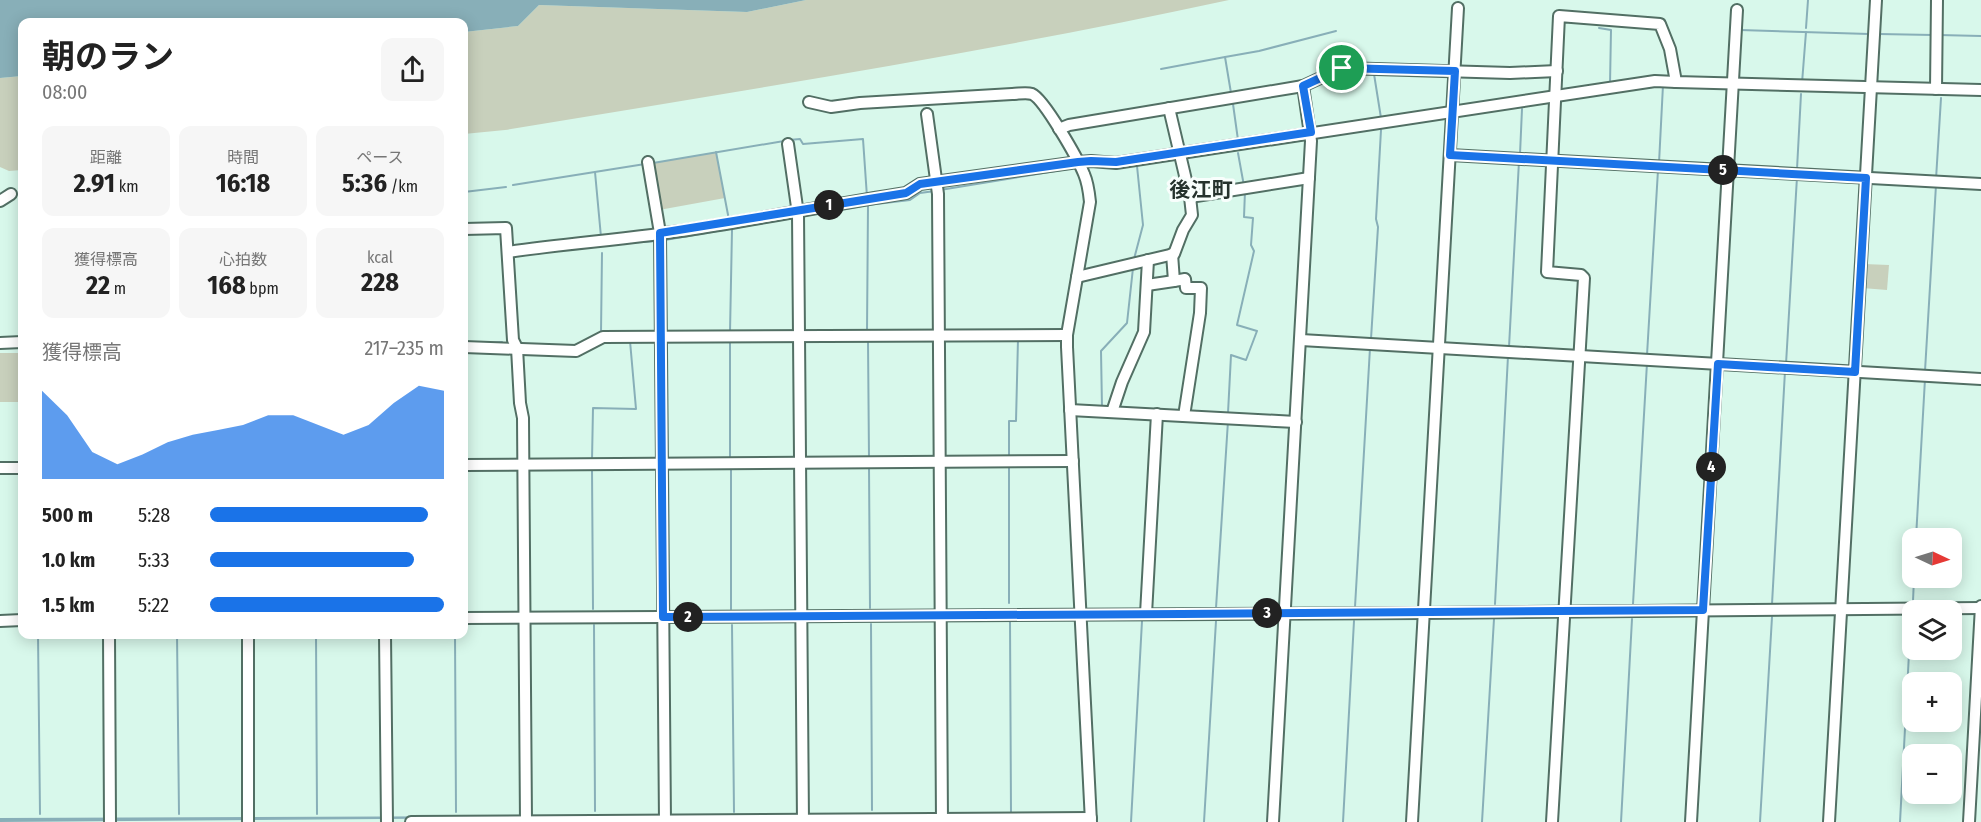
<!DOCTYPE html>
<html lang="ja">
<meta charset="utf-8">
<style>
:root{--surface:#fff;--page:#f6f6f6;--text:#222;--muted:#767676;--accent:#1a73e8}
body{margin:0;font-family:"Fira Sans Condensed","Noto Sans JP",sans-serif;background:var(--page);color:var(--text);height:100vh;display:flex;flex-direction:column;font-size:22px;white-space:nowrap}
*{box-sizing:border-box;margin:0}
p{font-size:20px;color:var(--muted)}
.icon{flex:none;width:33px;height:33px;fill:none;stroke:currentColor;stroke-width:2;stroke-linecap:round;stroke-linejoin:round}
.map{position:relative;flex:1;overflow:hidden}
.panel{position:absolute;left:18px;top:18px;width:450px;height:621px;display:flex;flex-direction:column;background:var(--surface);border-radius:12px;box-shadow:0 3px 15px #0003}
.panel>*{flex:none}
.needle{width:39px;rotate:94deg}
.buttons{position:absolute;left:1902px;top:528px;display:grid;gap:12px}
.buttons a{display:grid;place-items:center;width:60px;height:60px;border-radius:12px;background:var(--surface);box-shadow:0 3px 15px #0003;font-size:30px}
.pin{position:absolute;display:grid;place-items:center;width:51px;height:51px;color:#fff;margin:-26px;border:3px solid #fff;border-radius:50%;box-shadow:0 2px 6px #0007}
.km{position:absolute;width:30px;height:30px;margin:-15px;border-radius:50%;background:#222;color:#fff;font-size:16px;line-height:30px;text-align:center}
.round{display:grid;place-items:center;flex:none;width:63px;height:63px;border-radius:12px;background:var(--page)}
.summary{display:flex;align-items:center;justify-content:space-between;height:102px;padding:0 24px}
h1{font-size:33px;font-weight:700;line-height:45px}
.stats{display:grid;grid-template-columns:repeat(3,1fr);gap:9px;height:102px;padding:6px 24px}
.stats div{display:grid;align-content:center;border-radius:12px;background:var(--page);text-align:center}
.stats b{font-size:26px;font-weight:700}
.stats small{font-size:16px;font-weight:400}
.stats p{font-size:16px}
.chart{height:168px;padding:12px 24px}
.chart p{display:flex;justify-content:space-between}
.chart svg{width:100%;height:108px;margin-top:6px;fill:var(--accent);opacity:.7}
ul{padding:0 24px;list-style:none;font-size:20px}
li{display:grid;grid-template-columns:96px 72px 1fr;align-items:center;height:45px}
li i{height:15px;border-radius:8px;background:var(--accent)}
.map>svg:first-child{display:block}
.green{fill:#c8d0bc}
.water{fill:#88afb8}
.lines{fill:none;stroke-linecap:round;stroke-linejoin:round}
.stream{stroke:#88afb8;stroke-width:2}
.minor-casing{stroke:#526f64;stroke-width:14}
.minor{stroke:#fff;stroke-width:10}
.route-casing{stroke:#fff;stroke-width:12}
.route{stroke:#1a73e8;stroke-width:8}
.labels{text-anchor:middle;stroke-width:6;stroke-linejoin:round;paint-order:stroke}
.quarter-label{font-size:21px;font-weight:bold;fill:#25322d;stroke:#f8fefc}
</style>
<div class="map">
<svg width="1981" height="822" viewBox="0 0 1981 822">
<rect width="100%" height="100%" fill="#d8f8eb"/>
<!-- green -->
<g class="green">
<path d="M806 0H1229C989 52 747 90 505 130L464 134V32L518 26 539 5 747 12Z"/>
<polygon points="22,76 22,170 9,171 0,167 0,78"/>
<polygon points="716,152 725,198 659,210 652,163"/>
<polygon points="1864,264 1889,265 1887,290 1862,288"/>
<rect x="0" y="353" width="22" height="49"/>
</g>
<!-- water -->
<g class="water">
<polygon points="0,0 806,0 747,12 539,5 518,26 464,32 464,22 22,22 22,76 0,78"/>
<polygon points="524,816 524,818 0,822 0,818"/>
</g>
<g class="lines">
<!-- stream -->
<g class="stream">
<polyline points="1599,28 1611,30 1610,84"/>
<polyline points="1806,28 1808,0"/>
<polyline points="1740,30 1869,34"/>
<polyline points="1879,34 1933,35"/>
<polyline points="1939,35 1981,36"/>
<polyline points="1225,57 1259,51 1336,31"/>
<polyline points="1161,69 1225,57 1231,93"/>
<polyline points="1374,74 1381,118"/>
<polyline points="1802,83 1806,32"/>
<polyline points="1233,104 1238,140"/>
<polyline points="789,140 800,139 803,144 863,139 867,197"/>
<polyline points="716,152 729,220"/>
<polyline points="1238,153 1244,186"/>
<polyline points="1520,154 1522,109"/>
<polyline points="653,163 784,141"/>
<polyline points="1659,163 1663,85"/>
<polyline points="1797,169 1801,94"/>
<polyline points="595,172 601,237"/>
<polyline points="1936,179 1941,98"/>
<polyline points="513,185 645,164"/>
<polyline points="940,190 1074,168"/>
<polyline points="464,192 506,187"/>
<polyline points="803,216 868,205 910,200 920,193 935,191"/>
<polyline points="665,240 793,218"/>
<polyline points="627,243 657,241"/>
<polyline points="602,253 601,333 603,333"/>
<polyline points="1134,259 1143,225 1137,166"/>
<polyline points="730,332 732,230"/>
<polyline points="867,332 868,205"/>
<polyline points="1371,339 1378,227 1376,219 1381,130"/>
<polyline points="868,341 869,458"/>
<polyline points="730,342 730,459"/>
<polyline points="487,343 502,342"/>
<polyline points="1509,347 1519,161"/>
<polyline points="1647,355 1658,170"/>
<polyline points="1786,364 1797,177"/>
<polyline points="1925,371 1936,185"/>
<polyline points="1102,408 1101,351 1127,323 1133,268"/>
<polyline points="1228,413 1231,355 1246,360 1257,331 1237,325 1254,251 1251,245 1253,218 1244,217 1245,191"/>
<polyline points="1009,458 1009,421 1016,421 1018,339"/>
<polyline points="592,460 593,408 636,409 630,341"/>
<polyline points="869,467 870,608"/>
<polyline points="1009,467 1009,603"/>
<polyline points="731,468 731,609"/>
<polyline points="592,469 593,609"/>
<polyline points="1916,538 1925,379"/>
<polyline points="1913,601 1914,578"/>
<polyline points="1495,604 1508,356"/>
<polyline points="1633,604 1647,363"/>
<polyline points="1772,604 1785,371"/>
<polyline points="1355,607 1370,348"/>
<polyline points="1216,608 1228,421"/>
<polyline points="1010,622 1011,814"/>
<polyline points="871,624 872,810"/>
<polyline points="594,625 595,811"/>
<polyline points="732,625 734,812"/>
<polyline points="38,634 40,814"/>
<polyline points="177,634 179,814"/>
<polyline points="316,634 317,814"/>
<polyline points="455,634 456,812"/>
<polyline points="1131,822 1142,621"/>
<polyline points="1204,822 1216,621"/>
<polyline points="1343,822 1354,621"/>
<polyline points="1482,822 1494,619"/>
<polyline points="1621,822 1632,619"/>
<polyline points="1760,822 1772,617"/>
<polyline points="1900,822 1911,616"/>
</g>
<defs>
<g id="minor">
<polyline points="1936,89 1937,0"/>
<path d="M809 102 831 107 860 103 1012 94C1018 94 1026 92 1032 94 1044 99 1078 159 1084 174 1088 183 1089 192 1090 202L1067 335V347L1091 822"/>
<polyline points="1169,108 1190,197"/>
<polyline points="927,114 938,194 942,822"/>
<polyline points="1059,129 1069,125 1303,86 1342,68 1510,73 1557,71"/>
<polyline points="788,144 798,214 803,822"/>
<polyline points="1450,155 1981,184"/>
<polyline points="648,162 660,233 665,822"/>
<polyline points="0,201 11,194"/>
<polyline points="464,229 506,228 513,340 517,348 520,403 523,418 526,822"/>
<path d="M508 252C570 243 632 239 694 229 765 218 835 204 906 193L920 184 1078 162 1091 161 1116 163 1655 81 1676 82"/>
<polyline points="1172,254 1174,281 1185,279 1186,288 1201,288 1200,313 1184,416"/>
<polyline points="1077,277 1174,254 1183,230 1192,215 1190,197 1309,178"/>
<polyline points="1147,285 1174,281"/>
<polyline points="1301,340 1981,379"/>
<polyline points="0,343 22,342"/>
<polyline points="464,347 576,351 603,337 1067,335"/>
<polyline points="1070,410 1296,422"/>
<polyline points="1112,412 1122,382 1144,332 1148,260"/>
<polyline points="464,465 1073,461"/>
<polyline points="0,468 22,468"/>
<polyline points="1146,614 1157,414"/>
<polyline points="464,618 1423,613 1981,608"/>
<polyline points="0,621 22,620"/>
<polyline points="109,634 110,822"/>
<polyline points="248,634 248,822"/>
<polyline points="385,634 387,822"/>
<polyline points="411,822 1091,818"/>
<polyline points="1273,822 1311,141 1303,86"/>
<polyline points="1412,822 1458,8"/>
<polyline points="1552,822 1584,278 1581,275 1547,272 1559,16 1660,24 1670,49 1676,82 1981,90"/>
<polyline points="1691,822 1737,10"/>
<polyline points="1829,822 1876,0"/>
<polyline points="1969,822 1981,606"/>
</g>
</defs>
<!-- minor casing -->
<use href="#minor" class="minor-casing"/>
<!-- minor -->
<use href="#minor" class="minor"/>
</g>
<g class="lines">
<defs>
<path id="route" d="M1342 68 1455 71 1450 155 1866 178 1855 372 1718 364 1703 610C1356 613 1010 615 663 617L660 233 906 193 920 184 1078 162 1091 161 1116 162 1311 132 1303 86Z"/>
</defs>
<!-- route casing -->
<use href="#route" class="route-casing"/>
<!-- route -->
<use href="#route" class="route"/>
</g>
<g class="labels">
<!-- quarter labels -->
<g class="quarter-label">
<text x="1201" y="197">後江町</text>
</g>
</g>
</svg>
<div class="buttons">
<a><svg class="needle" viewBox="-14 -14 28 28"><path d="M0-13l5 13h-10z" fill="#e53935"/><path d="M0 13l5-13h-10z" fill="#767676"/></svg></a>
<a><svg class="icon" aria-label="layers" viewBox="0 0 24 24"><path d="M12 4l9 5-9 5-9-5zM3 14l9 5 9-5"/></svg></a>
<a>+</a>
<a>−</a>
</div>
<div class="pin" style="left:1342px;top:68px;background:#1e9e55"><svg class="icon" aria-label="arrive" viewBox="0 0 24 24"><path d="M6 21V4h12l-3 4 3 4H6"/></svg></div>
<b class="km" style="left:829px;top:205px">1</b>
<b class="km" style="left:688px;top:617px">2</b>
<b class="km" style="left:1267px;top:613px">3</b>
<b class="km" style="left:1711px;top:467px">4</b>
<b class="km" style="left:1723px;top:170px">5</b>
<section class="panel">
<div class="summary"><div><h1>朝のラン</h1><p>08:00</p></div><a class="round"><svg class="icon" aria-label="share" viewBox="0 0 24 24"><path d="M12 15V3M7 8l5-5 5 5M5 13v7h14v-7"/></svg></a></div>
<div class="stats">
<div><p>距離</p><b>2.91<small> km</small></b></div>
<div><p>時間</p><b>16:18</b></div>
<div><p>ペース</p><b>5:36<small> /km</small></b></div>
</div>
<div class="stats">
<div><p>獲得標高</p><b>22<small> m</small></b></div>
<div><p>心拍数</p><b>168<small> bpm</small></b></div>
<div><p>kcal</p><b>228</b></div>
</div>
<div class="chart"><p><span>獲得標高</span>217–235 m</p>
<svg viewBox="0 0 160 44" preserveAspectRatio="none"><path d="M0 44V8L10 18L20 33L30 38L40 34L50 29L60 26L70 24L80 22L90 18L100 18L110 22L120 26L130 22L140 13L150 6L160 8V44z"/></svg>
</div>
<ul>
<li><b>500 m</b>5:28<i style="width:93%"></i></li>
<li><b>1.0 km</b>5:33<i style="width:87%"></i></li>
<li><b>1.5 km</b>5:22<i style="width:100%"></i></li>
</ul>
</section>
</div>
